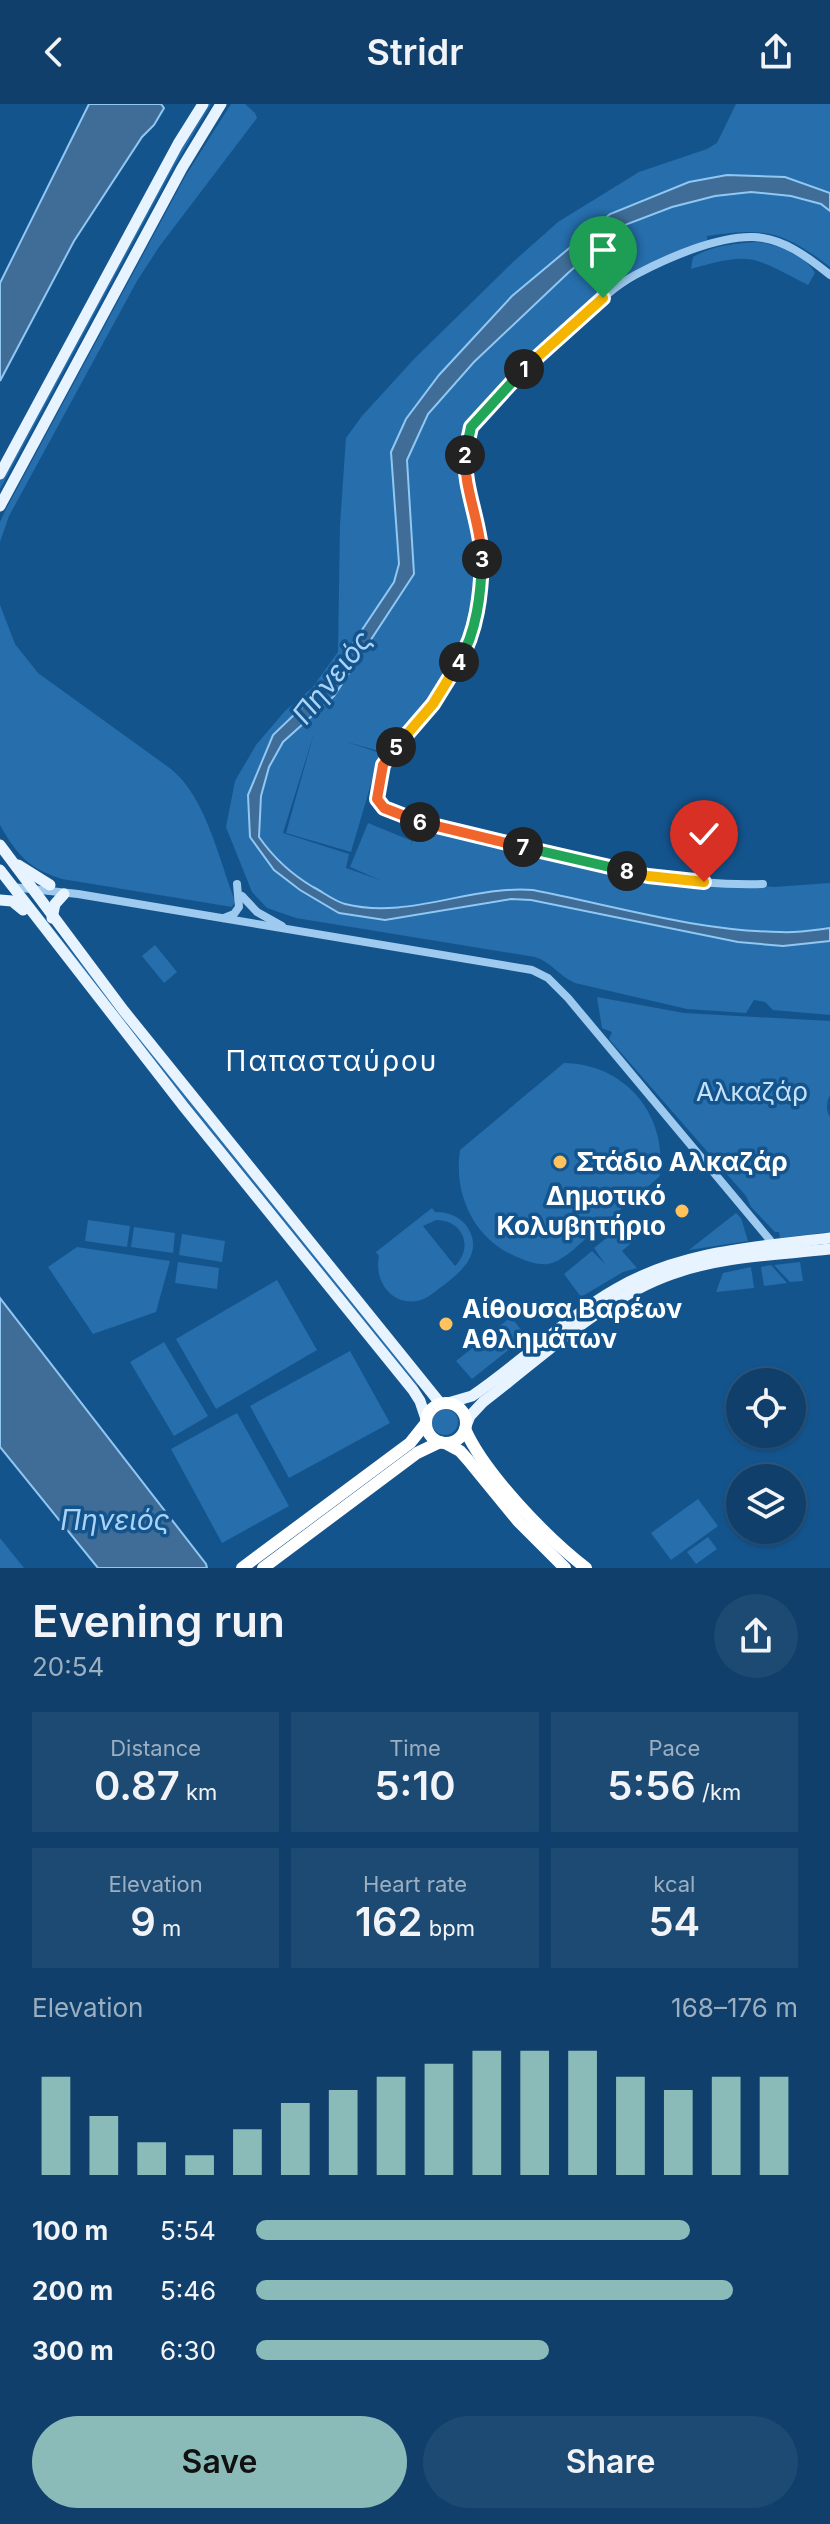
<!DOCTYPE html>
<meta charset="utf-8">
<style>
:root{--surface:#0f3f6a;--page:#1d4a72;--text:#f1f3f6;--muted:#9bafc1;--line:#2f587e;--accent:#8bbbb9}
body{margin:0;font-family:Inter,sans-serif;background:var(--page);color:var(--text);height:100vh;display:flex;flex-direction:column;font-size:30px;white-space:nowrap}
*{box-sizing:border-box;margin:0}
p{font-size:26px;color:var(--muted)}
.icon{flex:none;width:44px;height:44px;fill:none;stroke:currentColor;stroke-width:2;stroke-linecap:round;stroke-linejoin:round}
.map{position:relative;height:1464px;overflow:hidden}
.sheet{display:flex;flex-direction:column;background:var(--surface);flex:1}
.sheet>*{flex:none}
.fabs{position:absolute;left:726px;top:1264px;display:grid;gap:16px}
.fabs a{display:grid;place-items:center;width:80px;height:80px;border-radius:50%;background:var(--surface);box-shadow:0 2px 6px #0004,0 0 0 2px var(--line);font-size:40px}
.pin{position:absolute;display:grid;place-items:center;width:68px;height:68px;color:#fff;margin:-82px -34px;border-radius:50% 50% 50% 0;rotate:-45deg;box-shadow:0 0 8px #0007}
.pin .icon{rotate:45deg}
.km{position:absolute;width:40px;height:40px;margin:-20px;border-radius:50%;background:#222;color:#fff;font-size:22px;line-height:40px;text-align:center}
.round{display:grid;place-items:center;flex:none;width:84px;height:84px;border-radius:42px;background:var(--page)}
.headline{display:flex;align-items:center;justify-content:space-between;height:136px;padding:0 32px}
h1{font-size:44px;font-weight:600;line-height:60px}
.figures{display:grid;grid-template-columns:repeat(3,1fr);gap:12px;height:136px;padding:8px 32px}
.figures div{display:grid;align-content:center;border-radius:0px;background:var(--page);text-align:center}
.figures b{font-size:40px;font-weight:600}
.figures small{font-size:22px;font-weight:400}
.figures p{font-size:22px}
.chart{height:224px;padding:16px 32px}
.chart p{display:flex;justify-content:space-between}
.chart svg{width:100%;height:144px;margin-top:8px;stroke:var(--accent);stroke-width:6}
.primary-button{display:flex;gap:16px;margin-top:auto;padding:16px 32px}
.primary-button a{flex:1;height:92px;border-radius:48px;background:var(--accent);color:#111;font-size:32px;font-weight:600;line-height:92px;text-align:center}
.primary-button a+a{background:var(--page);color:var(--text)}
ul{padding:0 32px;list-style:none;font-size:26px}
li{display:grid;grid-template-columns:128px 96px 1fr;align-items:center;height:60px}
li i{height:20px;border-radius:10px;background:var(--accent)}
header{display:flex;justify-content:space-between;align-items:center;height:104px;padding:0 32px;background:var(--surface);font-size:36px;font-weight:600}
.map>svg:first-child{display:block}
.green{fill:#266eac;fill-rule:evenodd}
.water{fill:#3f6d97;stroke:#90c7f3;stroke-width:2}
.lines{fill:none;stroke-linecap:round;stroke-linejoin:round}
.minor{stroke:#9ecaf0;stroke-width:8}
.major{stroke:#e7f3ff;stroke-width:11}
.highway{stroke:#fff;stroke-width:12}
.split-1-casing{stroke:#fff;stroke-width:16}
.split-2-casing{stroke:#fff;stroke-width:16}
.split-3-casing{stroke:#fff;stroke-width:16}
.split-4-casing{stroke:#fff;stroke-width:16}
.split-5-casing{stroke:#fff;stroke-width:16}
.split-6-casing{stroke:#fff;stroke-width:16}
.split-7-casing{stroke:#fff;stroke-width:16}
.split-8-casing{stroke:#fff;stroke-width:16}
.split-9-casing{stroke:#fff;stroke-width:16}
.split-1{stroke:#f5b400;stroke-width:10}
.split-2{stroke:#22a559;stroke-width:10}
.split-3{stroke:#f0652b;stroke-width:10}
.split-4{stroke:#22a559;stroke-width:10}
.split-5{stroke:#f5b400;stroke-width:10}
.split-6{stroke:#f0652b;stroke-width:10}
.split-7{stroke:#f0652b;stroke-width:10}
.split-8{stroke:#22a559;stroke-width:10}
.split-9{stroke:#f5b400;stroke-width:10}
.poi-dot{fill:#ffc25d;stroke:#14548d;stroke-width:3}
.labels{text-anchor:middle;stroke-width:7;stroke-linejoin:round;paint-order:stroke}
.park-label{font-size:26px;fill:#c5e2fc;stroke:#14548d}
.poi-label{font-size:26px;font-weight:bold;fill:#fff;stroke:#14548d;text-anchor:start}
.water-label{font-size:28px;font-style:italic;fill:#aad4f7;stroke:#14548d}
.neighbourhood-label{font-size:28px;letter-spacing:2px;fill:#fff;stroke:#14548d}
</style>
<header><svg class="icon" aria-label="back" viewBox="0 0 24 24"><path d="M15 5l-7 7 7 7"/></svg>Stridr<svg class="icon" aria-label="share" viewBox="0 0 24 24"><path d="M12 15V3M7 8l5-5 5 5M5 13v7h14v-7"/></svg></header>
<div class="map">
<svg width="830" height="1464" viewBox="0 0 830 1464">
<rect width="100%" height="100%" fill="#14548d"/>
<!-- green -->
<g class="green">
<polygon points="207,0 211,0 173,64 0,385 0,376 161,78"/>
<polygon points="231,0 245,0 255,9 257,14 159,143 137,177 9,412 0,438 0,418 6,405 186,71"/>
<path d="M736 0H830V89L785 73 611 110 406 315 394 395 399 460 394 478 325 581 273 631 248 691 250 733 300 786 385 816 511 795 531 796 783 842 830 837V911L773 906 765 898 754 896 746 909 687 905 575 879C559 872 551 858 535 853L296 814 267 804 252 788 226 723 235 677 256 641 285 607 312 584 338 548 340 421 346 334 362 312 415 254 513 158 558 118 639 68 707 45 717 39Z"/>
<path d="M751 88C776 90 810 90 830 107V163C783 127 766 123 707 132V136L620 176 558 228V231L486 300 462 346 476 432 477 474 472 511 461 541 440 585 386 649 347 638 380 649 351 748 286 729 314 629 283 729 349 750 346 764 380 776 350 763 368 719 412 737 411 743 415 728 433 727 637 772 774 783 830 779V824C814 826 797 829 781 828 697 827 615 803 533 786 470 781 408 816 345 800 336 798 326 791 318 786 294 772 274 755 259 733L261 692 269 663 283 638 334 592 414 470 407 356 428 310 475 258 568 169 622 122 672 103 715 92Z"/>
<path d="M757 138C776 140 806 151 815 169L808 181C753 153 753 147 691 165L693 153C711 142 736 139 757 138Z"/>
<path d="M0 501 15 540 38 569 171 665C206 693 219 756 235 797L232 803 62 775C28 764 17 751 0 721Z"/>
<polygon points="27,792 419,1279 417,1282 48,826"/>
<polygon points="155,841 177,868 164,879 142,852"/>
<path d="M597 893 684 909 830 917V991C826 998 826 1007 830 1013V1128L780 1134 779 1128H775L751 1103 746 1092 609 935 612 928 602 924Z"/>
<path d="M564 959C625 960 667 1010 660 1070L659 1073C637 1092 614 1111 592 1129 580 1139 567 1154 552 1159 543 1162 531 1159 522 1155 476 1139 453 1093 460 1046Z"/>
<path d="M432 1104 435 1108C448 1108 460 1112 468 1124 483 1149 462 1167 444 1181 435 1187 428 1195 417 1197 390 1201 374 1176 379 1152L376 1148ZM436 1116C463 1116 474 1143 455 1162L423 1122Z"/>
<polygon points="736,1109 741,1114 748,1137 689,1146"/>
<polygon points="88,1116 130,1122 127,1143 85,1137"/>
<polygon points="624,1120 636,1135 622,1147 637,1164 623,1168 581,1193 564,1170 592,1147 605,1160 594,1144"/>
<polygon points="134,1123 175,1129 173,1149 131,1143"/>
<polygon points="182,1130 225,1137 222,1158 179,1151"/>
<polygon points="77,1143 170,1157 156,1208 93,1230 48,1163"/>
<polygon points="178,1158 219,1164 217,1185 175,1179"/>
<polygon points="800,1158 803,1177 790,1178 774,1161"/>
<polygon points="771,1161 787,1179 764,1182 761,1163"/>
<polygon points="751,1163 754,1184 716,1188 723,1169"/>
<polygon points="277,1176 317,1246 216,1305 176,1235"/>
<polygon points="511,1213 526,1232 472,1275 456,1257"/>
<polygon points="164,1238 208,1312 174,1332 130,1258"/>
<polygon points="350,1247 390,1319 289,1374 250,1302"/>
<circle cx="445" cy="1318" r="13"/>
<polygon points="237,1309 289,1402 222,1439 171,1345"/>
<polygon points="698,1395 718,1422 671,1456 651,1429"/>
<polygon points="708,1433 717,1445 696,1460 687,1448"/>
<polygon points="0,1434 24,1464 0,1464"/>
</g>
<!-- water -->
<g class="water">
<polygon points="89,0 161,0 164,4 154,21 142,33 74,137 0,277 0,179"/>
<path d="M727 71 785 73 830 89V107L821 100 791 92 751 88 715 92 672 103 622 122 568 169 474 258 428 310 407 356 414 470 334 592 283 638 269 663 261 692 259 733C273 753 291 770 313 783 323 788 334 797 345 800 408 816 470 781 533 786 615 802 697 827 781 828 797 829 814 826 830 824V837L783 842 738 838 531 796 511 795 385 816 339 809 300 786 274 766 250 733 248 691 273 631 325 581 394 478 399 460 391 348 406 315 439 271 512 192 610 110 689 78Z"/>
<polygon points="0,1194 206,1460 207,1464 98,1464 0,1343"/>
</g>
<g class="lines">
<!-- minor -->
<g class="minor">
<path d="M763 780C726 781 688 778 651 773 617 768 395 718 381 701 358 674 417 622 431 602 444 584 459 564 467 544 484 504 485 456 477 415 471 388 460 362 467 335 477 300 545 248 573 222 592 204 611 184 635 171 667 154 717 132 753 133 783 134 808 153 830 171"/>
<polyline points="12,783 78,790 532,866 548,874 568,894 770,1136 772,1143"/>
<polyline points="242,792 257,808 282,822"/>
<polyline points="224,814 234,810 239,803 237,780"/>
</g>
<!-- major -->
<g class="major">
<polyline points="0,370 178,40 203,0"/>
<polyline points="0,402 182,64 221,0"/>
<polyline points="0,741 124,907 440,1299"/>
<polyline points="18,761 50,781"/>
<polyline points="0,766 184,1003 413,1286 420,1297 426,1315"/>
<polyline points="0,796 12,797 23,806"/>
<polyline points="52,814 55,800 64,790"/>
<path d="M448 1299 472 1292C521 1259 565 1214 616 1185 681 1147 756 1143 830 1134"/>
<path d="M466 1322 470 1312 483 1298C541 1254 603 1194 672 1170 721 1152 778 1151 830 1145"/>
</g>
<!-- highway -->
<g class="highway">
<circle cx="446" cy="1319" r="20"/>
<path d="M465 1325C484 1369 547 1434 586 1464"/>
<polyline points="445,1339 460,1347 468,1356 518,1417 565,1464"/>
<polyline points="242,1464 410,1339 426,1319"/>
<polyline points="263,1464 417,1349 440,1338"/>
</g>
</g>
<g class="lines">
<defs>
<polyline id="split-1" points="524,265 603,194"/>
<polyline id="split-2" points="465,351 471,323 524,265"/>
<path id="split-3" d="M465 351C464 386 481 420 482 455"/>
<path id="split-4" d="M459 558C477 527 481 490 482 455"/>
<polyline id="split-5" points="396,643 433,600 459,558"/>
<polyline id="split-6" points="396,643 383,661 377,695 384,704 420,718"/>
<polyline id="split-7" points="420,718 523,743"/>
<polyline id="split-8" points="523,743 627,767"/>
<polyline id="split-9" points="627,767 648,772 704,778"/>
</defs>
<!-- split-1 casing -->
<use href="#split-1" class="split-1-casing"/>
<!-- split-2 casing -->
<use href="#split-2" class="split-2-casing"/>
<!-- split-3 casing -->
<use href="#split-3" class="split-3-casing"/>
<!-- split-4 casing -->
<use href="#split-4" class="split-4-casing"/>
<!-- split-5 casing -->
<use href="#split-5" class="split-5-casing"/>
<!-- split-6 casing -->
<use href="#split-6" class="split-6-casing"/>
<!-- split-7 casing -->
<use href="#split-7" class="split-7-casing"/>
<!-- split-8 casing -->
<use href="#split-8" class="split-8-casing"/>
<!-- split-9 casing -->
<use href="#split-9" class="split-9-casing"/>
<!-- split-1 -->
<use href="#split-1" class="split-1"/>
<!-- split-2 -->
<use href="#split-2" class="split-2"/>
<!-- split-3 -->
<use href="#split-3" class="split-3"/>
<!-- split-4 -->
<use href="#split-4" class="split-4"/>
<!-- split-5 -->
<use href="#split-5" class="split-5"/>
<!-- split-6 -->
<use href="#split-6" class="split-6"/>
<!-- split-7 -->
<use href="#split-7" class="split-7"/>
<!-- split-8 -->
<use href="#split-8" class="split-8"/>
<!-- split-9 -->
<use href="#split-9" class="split-9"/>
</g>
<!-- markers -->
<g class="poi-dot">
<circle cx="560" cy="1058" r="8"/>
<circle cx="682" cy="1107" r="8"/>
<circle cx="446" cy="1220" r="8"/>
</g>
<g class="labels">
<!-- park labels -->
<g class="park-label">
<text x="752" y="997">Αλκαζάρ</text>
</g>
<!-- poi labels -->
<g class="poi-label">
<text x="576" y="1067">Στάδιο Αλκαζάρ</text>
<text x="666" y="1101" text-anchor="end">Δημοτικό<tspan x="666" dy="30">Κολυβητήριο</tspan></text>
<text x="462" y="1214">Αίθουσα Βαρέων<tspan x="462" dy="30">Αθλημάτων</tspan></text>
</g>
<!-- water labels -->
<g class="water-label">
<text transform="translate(332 573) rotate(-52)" y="10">Πηνειός</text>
<text x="115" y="1426">Πηνειός</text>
</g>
<!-- neighbourhood labels -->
<g class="neighbourhood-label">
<text x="332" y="967">Παπασταύρου</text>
</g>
</g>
</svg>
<div class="fabs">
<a><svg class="icon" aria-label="locate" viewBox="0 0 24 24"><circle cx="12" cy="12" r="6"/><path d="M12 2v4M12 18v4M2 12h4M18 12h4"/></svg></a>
<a><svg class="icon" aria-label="layers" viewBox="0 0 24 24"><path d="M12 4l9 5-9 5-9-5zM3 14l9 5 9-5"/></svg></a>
</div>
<div class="pin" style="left:603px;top:194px;background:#1e9e55"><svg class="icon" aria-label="arrive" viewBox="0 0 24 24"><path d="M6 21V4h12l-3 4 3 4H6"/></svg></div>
<div class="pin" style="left:704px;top:778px;background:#d93025"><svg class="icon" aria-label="check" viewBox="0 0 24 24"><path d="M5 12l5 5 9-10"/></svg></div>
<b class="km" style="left:524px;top:265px">1</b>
<b class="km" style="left:465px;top:351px">2</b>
<b class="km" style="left:482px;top:455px">3</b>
<b class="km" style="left:459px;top:558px">4</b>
<b class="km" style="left:396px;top:643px">5</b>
<b class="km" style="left:420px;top:718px">6</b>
<b class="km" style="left:523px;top:743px">7</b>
<b class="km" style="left:627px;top:767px">8</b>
</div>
<section class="sheet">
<div class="headline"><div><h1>Evening run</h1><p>20:54</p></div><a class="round"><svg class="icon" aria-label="share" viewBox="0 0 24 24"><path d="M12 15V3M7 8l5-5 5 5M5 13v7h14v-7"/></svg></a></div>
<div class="figures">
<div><p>Distance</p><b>0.87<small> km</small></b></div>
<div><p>Time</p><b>5:10</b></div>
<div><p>Pace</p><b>5:56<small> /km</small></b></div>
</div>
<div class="figures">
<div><p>Elevation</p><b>9<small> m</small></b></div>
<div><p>Heart rate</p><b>162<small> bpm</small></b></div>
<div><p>kcal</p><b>54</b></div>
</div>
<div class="chart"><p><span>Elevation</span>168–176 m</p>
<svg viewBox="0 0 160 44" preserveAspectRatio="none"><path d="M5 44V14M15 44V26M25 44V34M35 44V38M45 44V30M55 44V22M65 44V18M75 44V14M85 44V10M95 44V6M105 44V6M115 44V6M125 44V14M135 44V18M145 44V14M155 44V14"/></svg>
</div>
<ul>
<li><b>100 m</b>5:54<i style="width:80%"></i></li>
<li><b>200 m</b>5:46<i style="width:88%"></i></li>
<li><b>300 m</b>6:30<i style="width:54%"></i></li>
</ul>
<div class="primary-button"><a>Save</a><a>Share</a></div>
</section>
